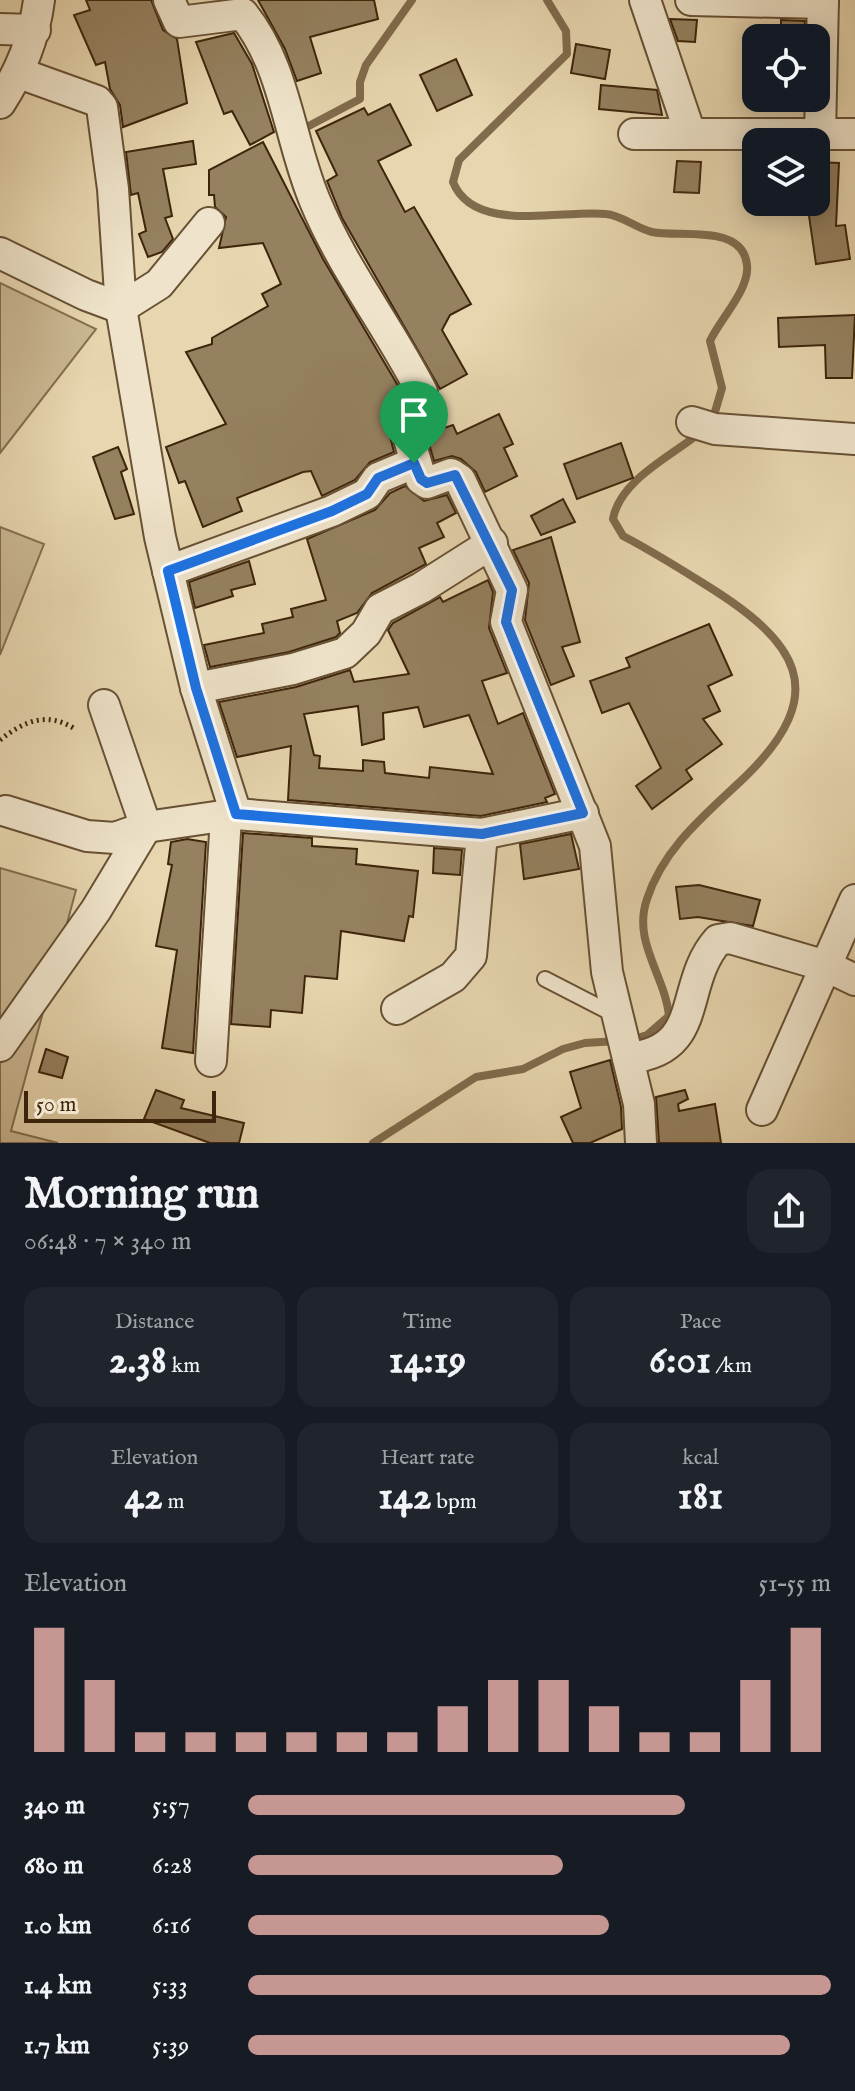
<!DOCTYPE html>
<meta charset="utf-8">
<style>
:root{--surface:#171b24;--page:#20242c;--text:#f1f3f6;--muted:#9ea1a6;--accent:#c59692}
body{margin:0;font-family:"IM FELL English",serif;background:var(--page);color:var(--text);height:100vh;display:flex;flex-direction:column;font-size:30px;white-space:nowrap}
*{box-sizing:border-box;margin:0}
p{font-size:26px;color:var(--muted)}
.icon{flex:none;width:44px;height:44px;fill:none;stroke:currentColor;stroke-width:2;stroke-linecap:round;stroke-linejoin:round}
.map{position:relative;height:1143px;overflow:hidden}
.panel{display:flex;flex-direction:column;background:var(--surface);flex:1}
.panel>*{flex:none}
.tools{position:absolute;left:742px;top:24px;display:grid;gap:16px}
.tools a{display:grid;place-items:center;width:88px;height:88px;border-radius:16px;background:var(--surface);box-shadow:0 4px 20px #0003;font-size:40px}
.scale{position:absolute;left:24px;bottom:20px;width:192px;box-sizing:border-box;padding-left:8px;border:4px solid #3d250b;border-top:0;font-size:22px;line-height:28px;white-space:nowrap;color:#3d250b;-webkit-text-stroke:6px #efe4cb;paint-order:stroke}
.pin{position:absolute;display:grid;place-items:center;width:68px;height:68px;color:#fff;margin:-82px -34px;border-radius:50% 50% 50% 0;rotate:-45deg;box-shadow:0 0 8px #0007}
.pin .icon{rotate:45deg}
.round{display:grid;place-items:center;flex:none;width:84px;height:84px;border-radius:24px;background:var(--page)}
.headline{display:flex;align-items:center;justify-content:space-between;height:136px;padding:0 24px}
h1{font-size:44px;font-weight:700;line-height:60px}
.metrics{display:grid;grid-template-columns:repeat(3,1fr);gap:12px;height:136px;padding:8px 24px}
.metrics div{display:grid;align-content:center;border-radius:20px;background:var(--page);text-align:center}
.metrics b{font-size:40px;font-weight:700}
.metrics small{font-size:22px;font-weight:400}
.metrics p{font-size:22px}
.chart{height:224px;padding:16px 24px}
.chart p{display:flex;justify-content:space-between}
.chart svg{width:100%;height:144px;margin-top:8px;stroke:var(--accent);stroke-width:6}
ul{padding:0 24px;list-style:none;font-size:26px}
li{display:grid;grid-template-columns:128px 96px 1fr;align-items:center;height:60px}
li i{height:20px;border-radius:10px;background:var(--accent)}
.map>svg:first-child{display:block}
.green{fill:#cab893;stroke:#846e4f;stroke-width:2}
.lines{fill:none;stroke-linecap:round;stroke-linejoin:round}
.stream{stroke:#806b4c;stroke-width:8}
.building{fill:#958160;stroke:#3d250b;stroke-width:2;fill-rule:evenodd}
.lane-casing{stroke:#685134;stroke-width:18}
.street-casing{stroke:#685134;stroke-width:34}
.path{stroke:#3d250b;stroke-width:5;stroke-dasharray:2 4;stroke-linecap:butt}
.lane{stroke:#efe4cb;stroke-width:14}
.street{stroke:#efe4cb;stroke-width:30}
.route-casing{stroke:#fff;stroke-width:16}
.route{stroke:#1a73e8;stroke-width:10}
</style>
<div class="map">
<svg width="855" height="1143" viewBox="0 0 855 1143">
<rect width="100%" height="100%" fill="#e7d6af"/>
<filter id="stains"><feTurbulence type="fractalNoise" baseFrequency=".0025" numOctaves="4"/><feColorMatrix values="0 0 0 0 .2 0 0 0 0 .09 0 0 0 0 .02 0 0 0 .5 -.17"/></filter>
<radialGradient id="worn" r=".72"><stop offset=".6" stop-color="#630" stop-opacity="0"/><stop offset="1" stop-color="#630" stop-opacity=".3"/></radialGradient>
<!-- green -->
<g class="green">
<polygon points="0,283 96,329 0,453"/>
<polygon points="0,527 44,544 0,655"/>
<polygon points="0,868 76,890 11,1131 58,1143 0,1143"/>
</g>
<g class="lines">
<!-- stream -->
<g class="stream">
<path d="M547 0 566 31 567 54 459 160 453 182C474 235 564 209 606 214 621 215 636 228 652 232 679 238 743 223 747 265 750 289 720 319 710 341L722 388 712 422"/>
<polyline points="303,129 360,99 360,82 366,65 412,0"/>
<path d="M631 1040 647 1035 669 1016C665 975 632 942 647 899 664 847 706 814 744 778 834 691 796 641 706 585 679 568 652 551 623 536L613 519C620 479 674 455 702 431"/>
<polyline points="373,1143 476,1077 523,1069 563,1049 585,1043 617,1041"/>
</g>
</g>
<!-- building -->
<g class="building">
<polygon points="86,0 151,0 163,30 177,39 187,103 123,127 120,105 110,89 105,62 96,65 74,15 90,10"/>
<polygon points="258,0 374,0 378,19 310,37 321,73 297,81 285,49"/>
<polygon points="670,19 697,20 695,42 678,41"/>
<polygon points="781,20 805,21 804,38 781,38"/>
<polygon points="234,33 252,64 274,132 250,145 232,111 224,114 196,42"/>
<polygon points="576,44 610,50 605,79 571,73"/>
<polygon points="456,59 472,95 437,111 420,75"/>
<polygon points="601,85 657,90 662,115 599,109"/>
<polygon points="390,104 411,145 378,161 405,212 414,207 471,304 450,315 442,330 467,374 440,389 342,218 327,181 337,175 316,131 364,108 368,115"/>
<polygon points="193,141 196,164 163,169 172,216 165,218 173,239 162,252 148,257 139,234 146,231 138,193 131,195 126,152"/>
<polygon points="263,142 323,259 400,389 389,396 383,408 394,452 370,462 355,480 322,496 311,471 303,472 237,498 242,511 203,527 185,481 179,483 166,447 226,424 186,352 212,344 212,338 268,306 262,294 281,284 263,243 219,248 226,217 215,207 214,195 209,195 209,170"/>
<polygon points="677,161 701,162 699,193 674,192"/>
<polygon points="816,162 839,163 836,226 845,225 850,259 816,264 807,202 816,202"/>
<polygon points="855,315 852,378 826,378 825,345 779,347 778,318"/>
<polygon points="436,408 444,428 453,425 457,434 499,414 513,444 504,448 517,476 485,492 476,472 461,459 452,456 434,461 422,419"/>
<polygon points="621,443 633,478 577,499 564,464"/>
<polygon points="118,447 127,469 121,472 134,514 115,519 93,457"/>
<polygon points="405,486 424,501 447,495 456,513 437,523 444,537 419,548 426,564 372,593 357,613 337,621 340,633 336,637 289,652 210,667 204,645 264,633 262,624 293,617 291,609 326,600 307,539 375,510 390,493"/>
<polygon points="563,499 575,522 541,535 531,516"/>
<polygon points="551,537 580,642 562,647 574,676 551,685 525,620 529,583 513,550"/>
<polygon points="249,561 255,584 231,590 233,596 195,608 189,582"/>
<path d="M488 580 493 592 489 628 507 673 482 681 498 724 523 713 555 794 545 798 547 802 481 816 288 800 291 746 237 757 219 702 296 687 350 670 354 682 409 674 388 630 393 623 440 597 443 602ZM358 706 362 745 384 739 383 713 418 707 424 727 469 715 493 774 430 767 429 778 385 773 384 762 363 760V771L319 768 320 756 314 755 304 714Z"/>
<polygon points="709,624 732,675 708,686 720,711 703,719 722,744 686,770 692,779 652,809 636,786 661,768 629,703 602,713 590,681 630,667 626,658"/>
<polygon points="243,833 312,838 312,846 357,849 356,864 418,871 413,917 409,916 404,941 341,931 337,979 305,976 302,1013 271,1010 270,1027 231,1024"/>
<polygon points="571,834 579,869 524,879 520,844"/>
<polygon points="187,839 206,842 193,1053 162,1048 177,950 156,946 172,865 168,864 171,842"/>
<polygon points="434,848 462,850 460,875 433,873"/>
<polygon points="699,885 760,900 753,926 698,917 680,919 676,887"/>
<polygon points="46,1049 68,1057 62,1078 39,1072"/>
<polygon points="610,1060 621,1107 622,1129 590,1143 573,1143 561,1117 581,1108 570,1072"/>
<polygon points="156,1090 184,1100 181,1108 244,1123 239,1143 210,1143 144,1119"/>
<polygon points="685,1090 688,1099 678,1104 679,1111 715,1104 721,1143 659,1143 656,1097"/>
</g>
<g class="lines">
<defs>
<polyline id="lane" points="545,979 615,1015"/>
<g id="street">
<path d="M169 0 179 22 243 14C286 67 289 140 315 201 343 269 389 327 422 392L419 401 402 408 401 412 421 479 427 483 451 474 460 480 512 590 506 622 595 846 607 972 639 1104 641 1143"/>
<polyline points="645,0 690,133"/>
<polyline points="691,0 823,3"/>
<polyline points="0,29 35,30"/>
<polyline points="19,73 97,101 102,107 113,189 121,308 160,537 196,688 236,814"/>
<path d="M0 103C21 70 34 39 39 0"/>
<polyline points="634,134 855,134"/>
<polyline points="820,134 823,0"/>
<polyline points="0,253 86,295 121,308 159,284 209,223"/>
<polyline points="692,422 715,429 855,439"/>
<polyline points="168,571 332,511 367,494 378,478 414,463"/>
<polyline points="196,688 293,669 345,653 366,633 380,609 421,588 492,543"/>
<polyline points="104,705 146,827 236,814 482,834 583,813"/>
<polyline points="6,811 87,836 115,838 146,827"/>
<polyline points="397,1009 453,977 471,956 482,834"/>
<polyline points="0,1046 96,910 146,827"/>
<path d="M628 1058C706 1051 678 985 718 940L730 938 826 966 855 980"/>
<polyline points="211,1061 226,817"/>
<polyline points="762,1110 855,900"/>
</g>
</defs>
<!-- lane casing -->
<use href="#lane" class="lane-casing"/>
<!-- street casing -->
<use href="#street" class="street-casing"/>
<!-- path -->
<path class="path" d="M0 740C24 721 47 711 75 729"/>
<!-- lane -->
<use href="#lane" class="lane"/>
<!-- street -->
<use href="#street" class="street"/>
</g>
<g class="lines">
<defs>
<polygon id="route" points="414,463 421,479 427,483 455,475 512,590 506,622 583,813 482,834 236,814 196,688 168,571 332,511 367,494 378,478"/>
</defs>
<!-- route casing -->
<use href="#route" class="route-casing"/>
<!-- route -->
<use href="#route" class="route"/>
</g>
<rect width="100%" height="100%" filter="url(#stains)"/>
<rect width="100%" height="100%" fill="url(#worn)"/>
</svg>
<div class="tools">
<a><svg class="icon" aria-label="locate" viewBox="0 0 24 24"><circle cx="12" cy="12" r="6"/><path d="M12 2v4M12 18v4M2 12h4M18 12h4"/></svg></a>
<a><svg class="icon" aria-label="layers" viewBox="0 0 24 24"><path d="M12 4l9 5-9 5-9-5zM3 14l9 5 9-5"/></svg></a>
</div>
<div class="scale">50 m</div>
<div class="pin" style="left:414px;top:463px;background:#1e9e55"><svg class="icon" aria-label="arrive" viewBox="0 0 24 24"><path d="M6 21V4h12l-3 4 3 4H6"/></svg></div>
</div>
<section class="panel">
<div class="headline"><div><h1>Morning run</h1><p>06:48 · 7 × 340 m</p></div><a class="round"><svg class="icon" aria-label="share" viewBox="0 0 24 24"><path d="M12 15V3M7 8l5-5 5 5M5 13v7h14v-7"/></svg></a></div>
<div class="metrics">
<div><p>Distance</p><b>2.38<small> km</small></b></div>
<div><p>Time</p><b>14:19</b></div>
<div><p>Pace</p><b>6:01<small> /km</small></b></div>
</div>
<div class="metrics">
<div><p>Elevation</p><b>42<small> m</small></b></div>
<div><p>Heart rate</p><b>142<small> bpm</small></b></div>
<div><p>kcal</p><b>181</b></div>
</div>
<div class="chart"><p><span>Elevation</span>51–55 m</p>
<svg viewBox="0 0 160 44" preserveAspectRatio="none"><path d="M5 44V6M15 44V22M25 44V38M35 44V38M45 44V38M55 44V38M65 44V38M75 44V38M85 44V30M95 44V22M105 44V22M115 44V30M125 44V38M135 44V38M145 44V22M155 44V6"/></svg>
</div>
<ul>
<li><b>340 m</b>5:57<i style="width:75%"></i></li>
<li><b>680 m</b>6:28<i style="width:54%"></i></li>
<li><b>1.0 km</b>6:16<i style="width:62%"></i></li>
<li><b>1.4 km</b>5:33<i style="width:100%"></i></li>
<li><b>1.7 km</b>5:39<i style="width:93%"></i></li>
</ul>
</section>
